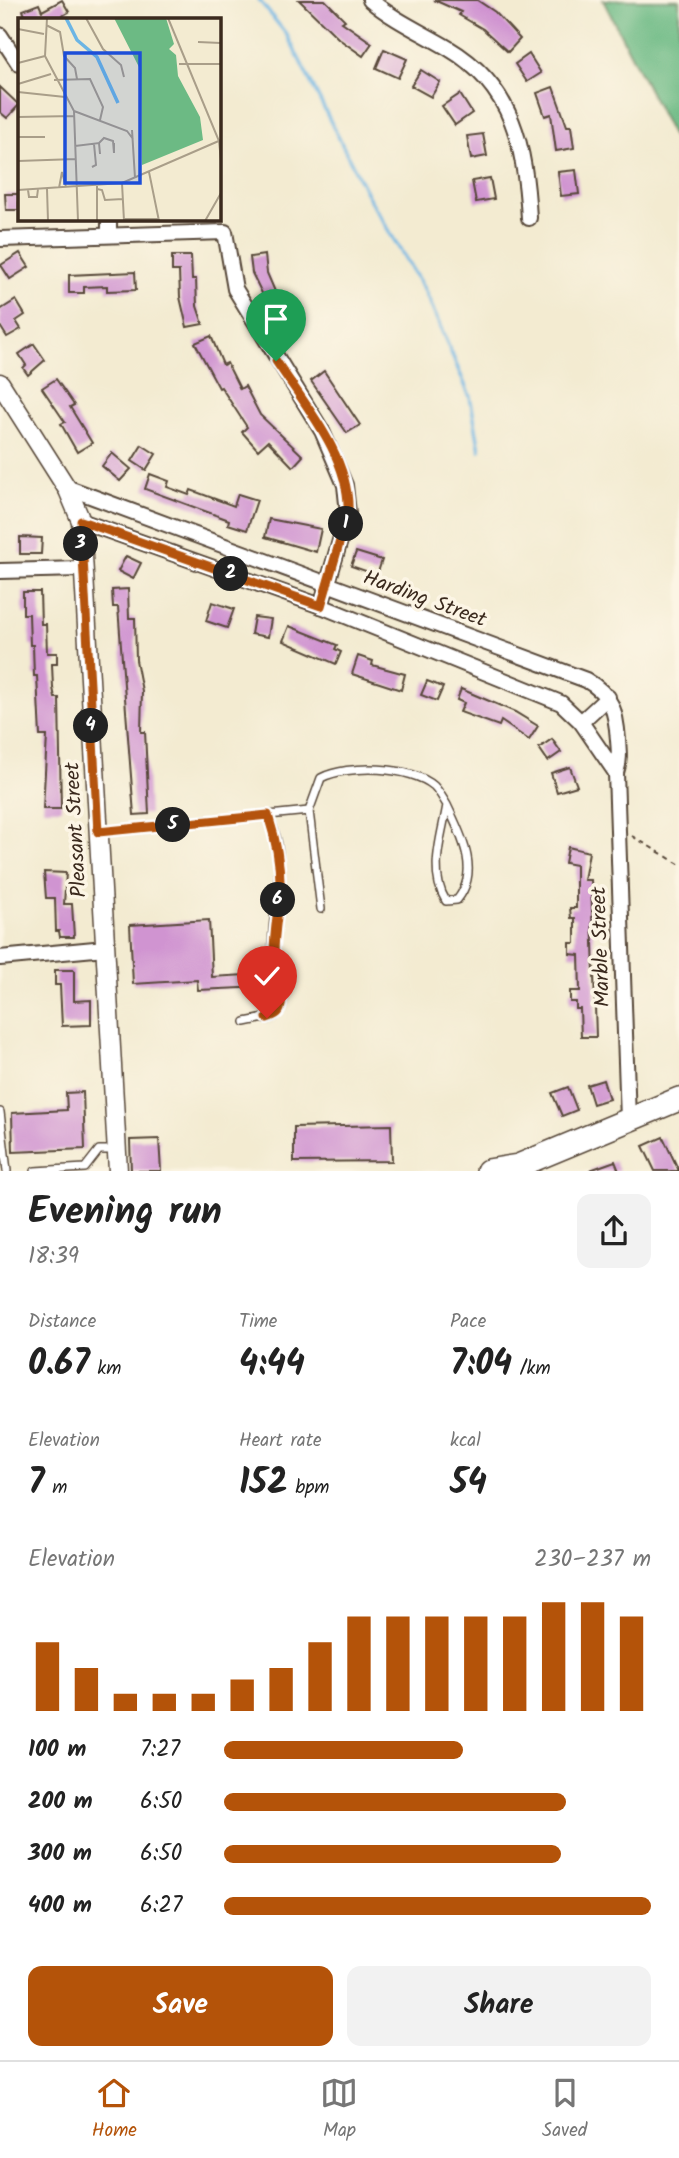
<!DOCTYPE html>
<meta charset="utf-8">
<style>
:root{--surface:#fff;--page:#f2f2f2;--text:#222;--muted:#767676;--line:#e0e0e0;--accent:#b45309}
body{margin:0;font-family:Kalam,sans-serif;background:var(--page);color:var(--text);height:100vh;display:flex;flex-direction:column;font-size:26px;white-space:nowrap}
*{box-sizing:border-box;margin:0}
p{font-size:23px;color:var(--muted)}
.icon{flex:none;width:38px;height:38px;fill:none;stroke:currentColor;stroke-width:2;stroke-linecap:round;stroke-linejoin:round}
.map{position:relative;height:1171px;overflow:hidden}
.drawer{display:flex;flex-direction:column;background:var(--surface);flex:1}
.drawer>*{flex:none}
.pin{position:absolute;display:grid;place-items:center;width:60px;height:60px;color:#fff;margin:-72px -30px;border-radius:50% 50% 50% 0;rotate:-45deg;box-shadow:0 0 7px #0007}
.pin .icon{rotate:45deg}
.km{position:absolute;width:35px;height:35px;margin:-18px;border-radius:50%;background:#222;color:#fff;font-size:19px;line-height:35px;text-align:center}
.round{display:grid;place-items:center;flex:none;width:74px;height:74px;border-radius:14px;background:var(--page)}
.overview{display:flex;align-items:center;justify-content:space-between;height:119px;padding:0 28px}
h1{font-size:38px;font-weight:600;line-height:52px}
.stats{display:grid;grid-template-columns:repeat(3,1fr);gap:10px;height:119px;padding:7px 28px}
.stats div{display:grid;align-content:center}
.stats b{font-size:35px;font-weight:600}
.stats small{font-size:19px;font-weight:400}
.stats p{font-size:19px}
.chart{height:196px;padding:14px 28px}
.chart p{display:flex;justify-content:space-between}
.chart svg{width:100%;height:126px;margin-top:7px;stroke:var(--accent);stroke-width:6}
.primary-button{display:flex;gap:14px;margin-top:auto;padding:14px 28px}
.primary-button a{flex:1;height:80px;border-radius:14px;background:var(--accent);color:#fff;font-size:28px;font-weight:600;line-height:80px;text-align:center}
.primary-button a+a{background:var(--page);color:var(--text)}
ul{padding:0 28px;list-style:none;font-size:23px}
li{display:grid;grid-template-columns:112px 84px 1fr;align-items:center;height:52px}
li i{height:18px;border-radius:9px;background:var(--accent)}
.menu{display:flex;justify-content:space-around;align-items:center;height:98px;border-top:2px solid var(--line);background:var(--surface);font-size:19px;color:var(--muted)}
.menu a{display:grid;justify-items:center;gap:4px}
.menu .on{color:var(--accent)}
.map>svg:first-child{display:block}
.forest{fill:#6cba84;stroke:#547251;stroke-width:2}
.lines{fill:none;stroke-linecap:round;stroke-linejoin:round}
.stream{stroke:#6cb5e4;stroke-width:3.5}
.building{fill:#d094d1}
.service-casing{stroke:#574739;stroke-width:10}
.minor-casing{stroke:#574739;stroke-width:18}
.tertiary-casing{stroke:#574739;stroke-width:21}
.primary-casing{stroke:#574739;stroke-width:26}
.path{stroke:#574739;stroke-width:2;stroke-dasharray:5 5;stroke-linecap:butt}
.service{stroke:#fff;stroke-width:7}
.minor{stroke:#fff;stroke-width:14}
.tertiary{stroke:#fff;stroke-width:18}
.primary{stroke:#fff;stroke-width:23}
.route-casing{stroke:#fff;stroke-width:14}
.route{stroke:#b45309;stroke-width:9}
.labels{text-anchor:middle;stroke-width:7;stroke-linejoin:round;paint-order:stroke}
.street-label{font-size:21px;fill:#3b2a1e;stroke:#fcf5e5}
.inset-river{fill:none;stroke:#6cb5e4;stroke-width:3.5}
.inset-road{fill:none;stroke:#a99e89;stroke-width:2}
.view{fill:#1d4ed8;fill-opacity:0.15;stroke:#1d4ed8;stroke-width:3.5}
.inset-edge{fill:none;stroke:#3b2a1e;stroke-width:3.5}
</style>
<div class="map">
<svg width="679" height="1171" viewBox="0 0 679 1171">
<rect width="100%" height="100%" fill="#fcf5e5"/>
<filter id="ink" filterUnits="userSpaceOnUse"><feTurbulence type="fractalNoise" baseFrequency=".0143" numOctaves="2"/><feDisplacementMap in="SourceGraphic" scale="14" xChannelSelector="R" yChannelSelector="G"/><feConvolveMatrix kernelMatrix="1 2 1 2 8 2 1 2 1" color-interpolation-filters="sRGB"/></filter>
<filter id="wash" filterUnits="userSpaceOnUse"><feTurbulence type="fractalNoise" baseFrequency=".00686" numOctaves="4" result="noise"/><feDisplacementMap in="SourceGraphic" scale="28" xChannelSelector="R" yChannelSelector="G"/><feGaussianBlur stdDeviation="1.57" result="paint"/><feColorMatrix in="noise" values="0 0 0 0 0 0 0 0 0 0 0 0 0 0 0 0 0 1.4 0 .05"/><feComposite in="paint" operator="in"/></filter>
<g filter="url(#wash)">
<rect width="100%" height="100%" fill="#f3ebd1"/>
<!-- forest -->
<polygon class="forest" points="603,0 679,0 679,149"/>
<g class="lines">
<!-- stream -->
<polyline class="stream" points="259,0 287,35 369,198 425,291 470,397 480,450"/>
</g>
<g id="blocks">
<!-- building -->
<g class="building">
<polygon points="62,0 69,12 57,19 26,19 23,10 39,4 42,11"/>
<polygon points="299,0 325,0 345,20 342,22 372,43 363,56 339,39"/>
<polygon points="434,0 477,0 495,12 520,39 508,52 483,29 459,15 461,12"/>
<polygon points="384,49 407,59 398,78 376,68"/>
<polygon points="529,54 541,73 527,82 515,64"/>
<polygon points="421,70 440,82 431,97 411,86"/>
<polygon points="0,87 19,105 7,118 0,112"/>
<polygon points="553,87 567,126 571,126 574,148 556,151 551,114 545,116 537,93"/>
<polygon points="460,94 472,113 455,125 442,106"/>
<polygon points="483,134 487,156 471,159 467,136"/>
<polygon points="576,170 579,194 561,196 558,172"/>
<polygon points="490,178 494,199 476,202 472,181"/>
<polygon points="5,194 19,194 19,210 6,210"/>
<polygon points="20,253 29,267 10,279 1,265"/>
<polygon points="265,255 267,273 285,315 289,313 298,331 284,338 252,273 250,257"/>
<polygon points="172,256 191,256 192,279 196,279 197,306 203,324 187,327 180,297 179,271 172,271"/>
<polygon points="135,272 136,290 107,291 107,286 84,287 84,293 69,293 69,275"/>
<polygon points="16,300 25,315 16,321 21,329 7,337 0,326 0,310"/>
<polygon points="211,336 223,365 227,363 240,389 245,386 260,415 303,456 293,467 268,441 258,450 242,432 247,427 221,387 219,388 195,343"/>
<polygon points="34,344 45,360 28,375 23,368 26,365 19,354"/>
<polygon points="324,371 360,425 347,433 311,381"/>
<polygon points="56,379 74,405 70,407 92,443 77,452 61,424 65,422 42,388"/>
<polygon points="142,445 156,454 146,470 132,461"/>
<polygon points="112,453 131,469 120,481 102,466"/>
<polygon points="150,474 169,481 167,487 189,495 191,490 234,506 238,494 257,500 247,530 228,524 229,520 145,489"/>
<polygon points="269,519 321,529 316,552 265,537"/>
<polygon points="20,537 42,538 41,554 20,554"/>
<polygon points="356,552 382,560 377,575 351,566"/>
<polygon points="126,556 141,563 133,579 118,571"/>
<polygon points="128,589 129,618 135,618 136,660 142,691 141,732 145,732 149,814 134,815 118,607 113,607 112,590"/>
<polygon points="23,592 40,592 41,624 46,624 47,653 57,653 57,664 52,664 53,688 55,698 59,698 61,809 43,809 47,736 40,736 37,676 34,676 33,645 30,645 29,614 23,614"/>
<polygon points="212,602 234,609 227,628 206,621"/>
<polygon points="254,617 271,619 268,637 251,634"/>
<polygon points="289,626 337,645 335,649 341,652 336,664 283,641"/>
<polygon points="358,656 373,661 372,665 405,674 401,690 352,674"/>
<polygon points="427,681 443,687 437,701 421,695"/>
<polygon points="461,689 515,712 538,726 529,740 501,721 499,726 460,712 464,703 457,700"/>
<polygon points="552,739 561,752 548,761 539,748"/>
<polygon points="570,767 577,786 557,792 551,773"/>
<polygon points="568,847 589,852 584,880 591,880 596,1037 581,1037 580,1009 576,1009 576,1002 570,1002 570,991 580,991 579,955 570,954 570,943 575,943 575,918 571,918 570,908 576,908 576,865 565,863"/>
<polygon points="44,872 66,873 64,904 72,904 74,937 60,937 59,931 56,931 55,898 46,898"/>
<polygon points="209,920 212,977 264,974 265,987 198,990 197,980 133,984 130,925"/>
<polygon points="55,970 74,970 74,1001 91,1000 91,1025 62,1026 60,985 55,985"/>
<polygon points="603,1080 609,1099 593,1104 587,1085"/>
<polygon points="568,1087 577,1110 562,1116 552,1093"/>
<polygon points="83,1092 85,1149 13,1152 12,1113 67,1110 66,1093"/>
<polygon points="391,1125 392,1161 294,1162 294,1127"/>
<polygon points="663,1137 679,1171 655,1171 643,1146"/>
<polygon points="159,1139 161,1171 131,1171 130,1140"/>
<polygon points="615,1161 619,1171 590,1171 590,1170"/>
</g>
</g>
</g>
<g filter="url(#ink)">
<use href="#blocks" fill-opacity="0" stroke="#574739" stroke-width="2"/>
<g class="lines">
<defs>
<g id="service">
<path d="M309 811 321 778C348 764 411 766 434 786 439 791 443 799 447 805 442 836 428 872 446 901L457 900C481 871 461 835 447 805"/>
<polyline points="98,832 309,811 321,909"/>
<path d="M245 1022 275 1016C287 1000 276 981 274 964 268 925 283 886 278 846 277 836 272 825 268 815"/>
<polyline points="0,1112 7,1171"/>
<polyline points="35,1171 85,1168 99,1150 117,1150"/>
</g>
<g id="minor">
<path d="M370 0C394 20 421 32 448 48 514 87 525 148 529 218"/>
<polyline points="0,35 19,64"/>
<polyline points="109,219 109,234"/>
<polyline points="0,239 225,232 235,289 322,431 345,485 348,513 321,606"/>
<path d="M66 487 586 680C612 695 616 711 618 740 619 752 620 761 616 773L628 1120"/>
<polyline points="81,521 321,606 561,703 581,722 616,773"/>
<polyline points="0,571 82,569"/>
<polyline points="581,722 608,697"/>
<polyline points="0,958 105,948"/>
</g>
<polyline id="tertiary" points="0,383 68,490 81,521 118,1171"/>
<polyline id="primary" points="488,1171 518,1166 679,1099"/>
</defs>
<!-- service casing -->
<use href="#service" class="service-casing"/>
<!-- minor casing -->
<use href="#minor" class="minor-casing"/>
<!-- tertiary casing -->
<use href="#tertiary" class="tertiary-casing"/>
<!-- primary casing -->
<use href="#primary" class="primary-casing"/>
<!-- path -->
<polyline class="path" points="632,836 679,864"/>
<!-- service -->
<use href="#service" class="service"/>
<!-- minor -->
<use href="#minor" class="minor"/>
<!-- tertiary -->
<use href="#tertiary" class="tertiary"/>
<!-- primary -->
<use href="#primary" class="primary"/>
</g>
</g>
<g class="lines" filter="url(#ink)">
<defs>
<path id="route" d="M267 1018C272 1016 278 1015 280 1009 285 995 275 976 274 961 273 937 278 914 280 890 281 864 276 840 268 815L98 832 81 521 321 606 348 513C351 458 305 405 276 361"/>
</defs>
<!-- route casing -->
<use href="#route" class="route-casing"/>
<!-- route -->
<use href="#route" class="route"/>
</g>
<g class="labels">
<!-- street labels -->
<g class="street-label">
<text transform="translate(425 598) rotate(20)" y="7">Harding Street</text>
<text transform="translate(75 830) rotate(-93)" y="7">Pleasant Street</text>
<text transform="translate(600 947) rotate(-92)" y="7">Marble Street</text>
</g>
</g>
<!-- overview -->
<g transform="translate(18 18)">
<rect width="203" height="203" fill="#f3ebd1"/>
<path d="M96 0H148L156 26 151 31 158 37 160 58 182 99 185 122 124 147 123 53Z" fill="#6cba84"/>
<path class="inset-river" d="M48 0 59 22 79 39 100 85"/>
<path class="inset-road" d="M29 0 27 38 56 93 60 203M68 0 85 31 103 47 106 59M150 0 201 123 203 143M28 7 42 14 46 38 57 50 59 61M0 11 26 16M180 24 203 25M0 45 27 38M161 46H203M36 62 72 61 85 89 82 102M0 66 33 56M0 74 47 79M56 93 109 113 115 121M0 99 56 98M114 112 117 160M0 119H27M81 125 86 120 95 123 96 135V125M57 128 81 125 82 136M0 143 58 141M74 149 78 147 76 126M131 154 141 203M104 165 106 203M79 168V203M41 170 44 154 48 169M29 171 30 203M79 171 84 172 87 182 105 181M0 172 104 165 203 122M10 172 11 179H19L20 171M106 201H141M187 203 203 175"/>
<path class="view" d="M47 35H122V165H47Z"/>
<rect width="203" height="203" class="inset-edge"/>
</g>
</svg>
<div class="pin" style="left:276px;top:361px;background:#1e9e55"><svg class="icon" aria-label="arrive" viewBox="0 0 24 24"><path d="M6 21V4h12l-3 4 3 4H6"/></svg></div>
<div class="pin" style="left:267px;top:1018px;background:#d93025"><svg class="icon" aria-label="check" viewBox="0 0 24 24"><path d="M5 12l5 5 9-10"/></svg></div>
<b class="km" style="left:346px;top:524px">1</b>
<b class="km" style="left:231px;top:574px">2</b>
<b class="km" style="left:81px;top:544px">3</b>
<b class="km" style="left:91px;top:726px">4</b>
<b class="km" style="left:173px;top:825px">5</b>
<b class="km" style="left:278px;top:900px">6</b>
</div>
<section class="drawer">
<div class="overview"><div><h1>Evening run</h1><p>18:39</p></div><a class="round"><svg class="icon" aria-label="share" viewBox="0 0 24 24"><path d="M12 15V3M7 8l5-5 5 5M5 13v7h14v-7"/></svg></a></div>
<div class="stats">
<div><p>Distance</p><b>0.67<small> km</small></b></div>
<div><p>Time</p><b>4:44</b></div>
<div><p>Pace</p><b>7:04<small> /km</small></b></div>
</div>
<div class="stats">
<div><p>Elevation</p><b>7<small> m</small></b></div>
<div><p>Heart rate</p><b>152<small> bpm</small></b></div>
<div><p>kcal</p><b>54</b></div>
</div>
<div class="chart"><p><span>Elevation</span>230–237 m</p>
<svg viewBox="0 0 160 44" preserveAspectRatio="none"><path d="M5 44V20M15 44V29M25 44V38M35 44V38M45 44V38M55 44V33M65 44V29M75 44V20M85 44V11M95 44V11M105 44V11M115 44V11M125 44V11M135 44V6M145 44V6M155 44V11"/></svg>
</div>
<ul>
<li><b>100 m</b>7:27<i style="width:56%"></i></li>
<li><b>200 m</b>6:50<i style="width:80%"></i></li>
<li><b>300 m</b>6:50<i style="width:79%"></i></li>
<li><b>400 m</b>6:27<i style="width:100%"></i></li>
</ul>
<div class="primary-button"><a>Save</a><a>Share</a></div>
</section>
<nav class="menu">
<a class="on"><svg class="icon" aria-label="home" viewBox="0 0 24 24"><path d="M3 11l9-7 9 7M6 9v11h12V9"/></svg>Home</a>
<a><svg class="icon" aria-label="map" viewBox="0 0 24 24"><path d="M3 6l6-2 6 2 6-2v14l-6 2-6-2-6 2zM9 4v14M15 6v14"/></svg>Map</a>
<a><svg class="icon" aria-label="saved" viewBox="0 0 24 24"><path d="M7 4h10v16l-5-4-5 4z"/></svg>Saved</a>
</nav>
